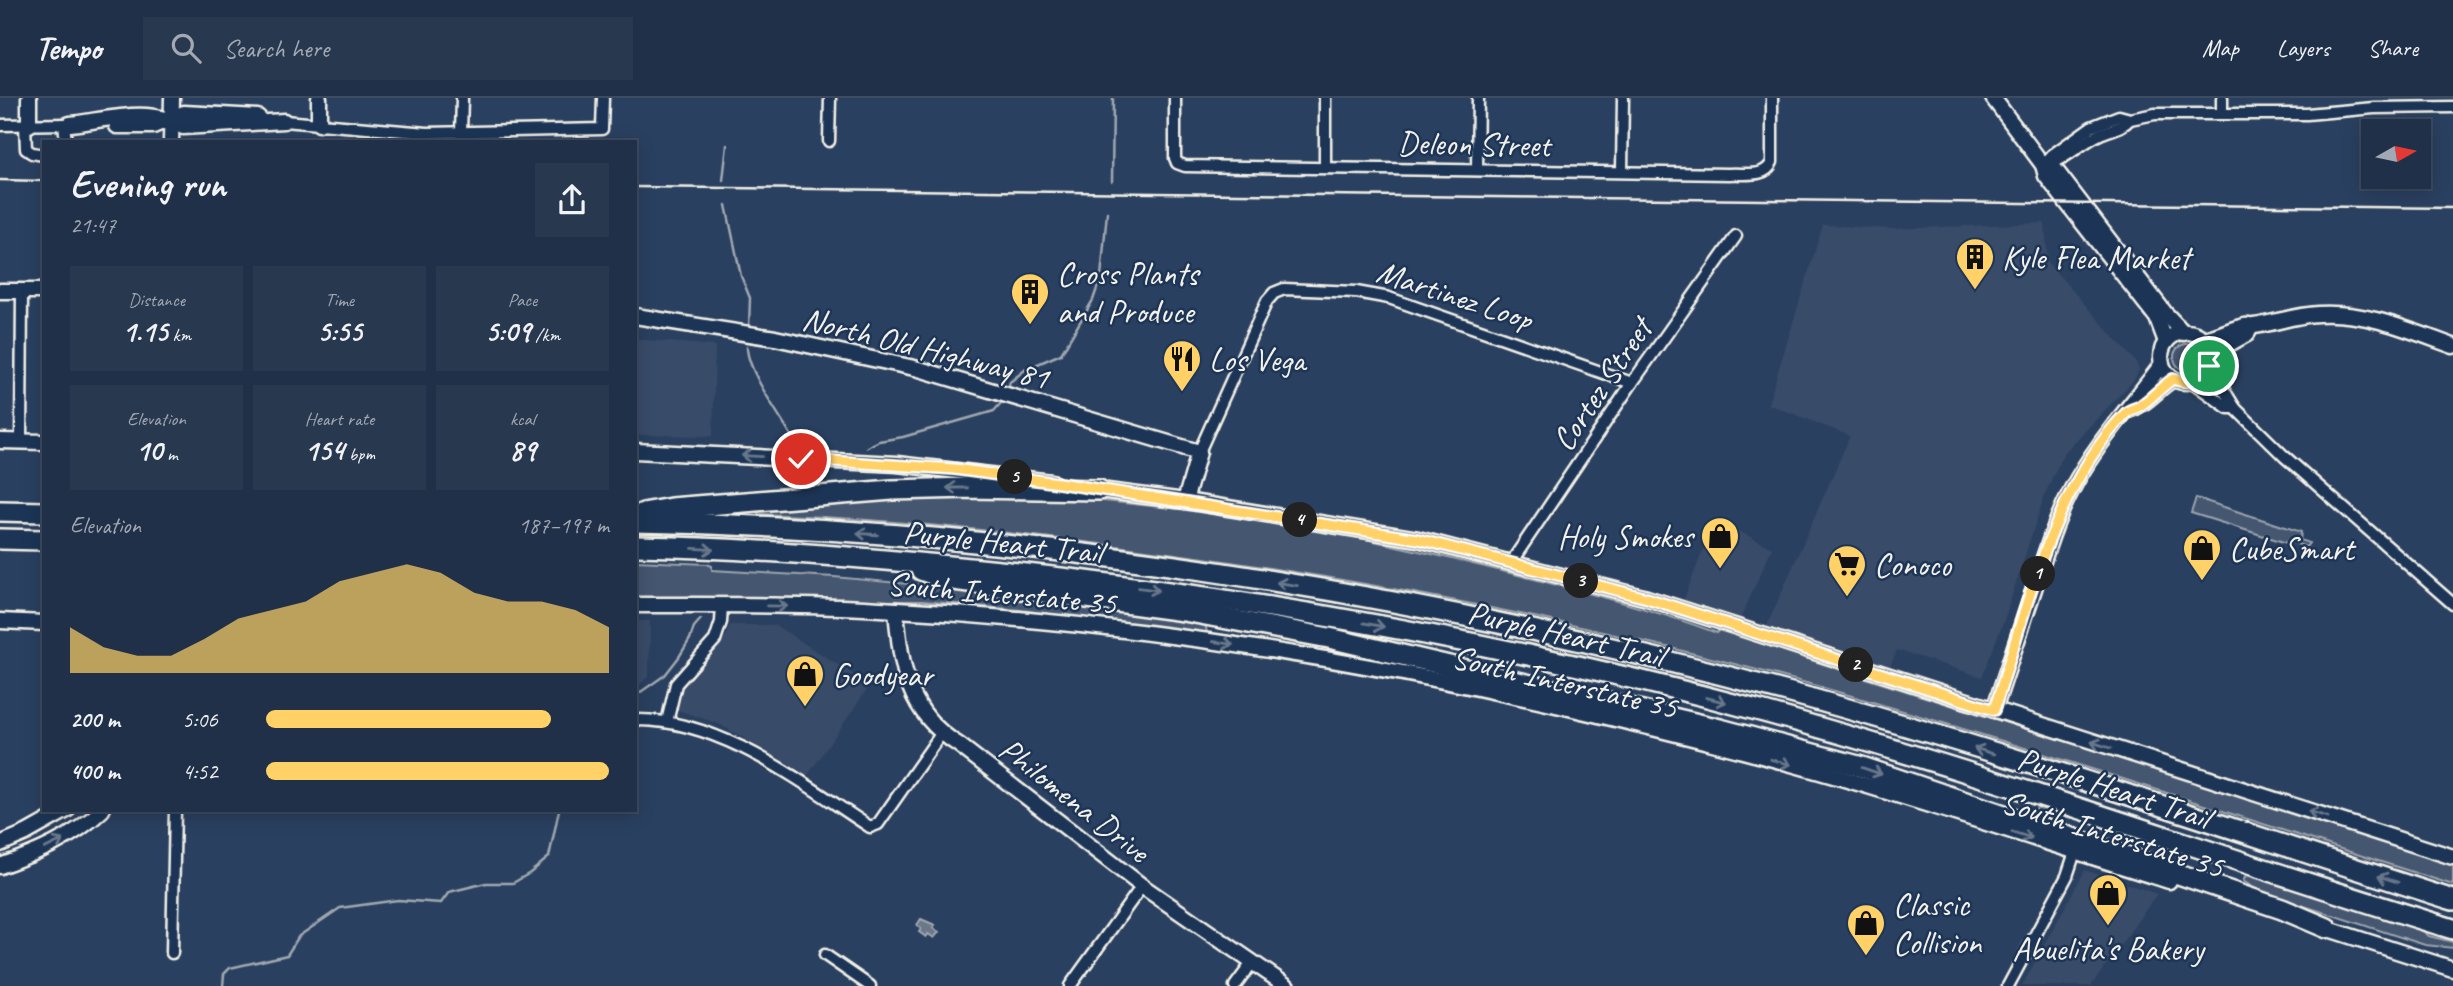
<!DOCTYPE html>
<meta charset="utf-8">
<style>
:root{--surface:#203048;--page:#28384f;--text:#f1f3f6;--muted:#a2a9b4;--line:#3d4b60;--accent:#ffd166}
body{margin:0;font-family:Caveat,sans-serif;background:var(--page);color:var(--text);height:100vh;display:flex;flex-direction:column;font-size:26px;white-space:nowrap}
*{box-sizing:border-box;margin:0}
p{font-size:23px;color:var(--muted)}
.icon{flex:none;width:38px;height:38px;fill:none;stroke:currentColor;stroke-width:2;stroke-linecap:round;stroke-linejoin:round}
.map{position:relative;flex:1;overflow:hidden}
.details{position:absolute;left:42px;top:42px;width:595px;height:672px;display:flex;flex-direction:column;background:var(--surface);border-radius:0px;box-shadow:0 4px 18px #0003,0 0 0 2px var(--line)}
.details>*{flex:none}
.needle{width:46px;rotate:81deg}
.tools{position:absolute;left:2361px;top:21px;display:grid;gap:14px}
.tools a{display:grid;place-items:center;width:70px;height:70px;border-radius:0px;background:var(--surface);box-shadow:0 4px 18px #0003,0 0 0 2px var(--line);font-size:35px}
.pin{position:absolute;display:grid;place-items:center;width:60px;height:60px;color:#fff;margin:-30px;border:4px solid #fff;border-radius:50%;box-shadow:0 2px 7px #0007}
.km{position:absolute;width:35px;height:35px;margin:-18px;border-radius:50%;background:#222;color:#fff;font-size:19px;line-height:35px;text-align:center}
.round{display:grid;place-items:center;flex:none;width:74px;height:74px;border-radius:0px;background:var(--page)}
.head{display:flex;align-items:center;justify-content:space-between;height:119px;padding:0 28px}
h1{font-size:38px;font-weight:800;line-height:52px}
.figures{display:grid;grid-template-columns:repeat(3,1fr);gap:10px;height:119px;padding:7px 28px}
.figures div{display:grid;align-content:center;border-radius:0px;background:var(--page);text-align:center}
.figures b{font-size:30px;font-weight:800}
.figures small{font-size:19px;font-weight:400}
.figures p{font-size:19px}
.chart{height:196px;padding:14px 28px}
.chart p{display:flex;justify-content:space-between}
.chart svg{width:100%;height:126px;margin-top:7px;fill:var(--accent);opacity:.7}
ul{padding:0 28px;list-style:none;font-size:23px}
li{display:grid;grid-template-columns:112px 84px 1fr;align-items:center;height:52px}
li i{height:18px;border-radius:9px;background:var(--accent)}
header{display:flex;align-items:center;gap:42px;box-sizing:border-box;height:98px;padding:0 35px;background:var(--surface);border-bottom:2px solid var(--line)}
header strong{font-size:33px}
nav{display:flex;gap:38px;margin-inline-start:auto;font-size:24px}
.search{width:490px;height:63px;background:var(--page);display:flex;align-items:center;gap:18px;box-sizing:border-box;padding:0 24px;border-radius:0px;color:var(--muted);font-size:26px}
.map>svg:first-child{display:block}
.built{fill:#374c69}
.green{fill:#445771;stroke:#9ca4ac;stroke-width:2}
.water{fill:#6a788a;stroke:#a1a8b0;stroke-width:2}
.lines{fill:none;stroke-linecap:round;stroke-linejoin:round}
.stream{stroke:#a1a8b0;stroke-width:2.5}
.street-casing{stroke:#f4f1e8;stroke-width:15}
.secondary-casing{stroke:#f4f1e8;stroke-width:19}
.highway-casing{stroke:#f4f1e8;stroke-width:24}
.street{stroke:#1d3557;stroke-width:10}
.secondary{stroke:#1d3557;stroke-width:14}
.highway{stroke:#1d3557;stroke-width:19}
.rail{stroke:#f4f1e8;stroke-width:2.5}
.oneway{stroke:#68778a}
.route-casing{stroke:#fff;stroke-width:14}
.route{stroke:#ffd166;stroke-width:9}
.labels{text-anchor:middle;stroke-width:5;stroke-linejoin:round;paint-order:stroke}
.street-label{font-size:33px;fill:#f4f1e8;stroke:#1d3557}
.poi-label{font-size:33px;fill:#f4f1e8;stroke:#1d3557;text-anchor:start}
</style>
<header>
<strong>Tempo</strong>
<div class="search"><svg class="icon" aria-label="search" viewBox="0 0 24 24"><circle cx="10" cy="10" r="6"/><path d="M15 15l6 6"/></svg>Search here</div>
<nav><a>Map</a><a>Layers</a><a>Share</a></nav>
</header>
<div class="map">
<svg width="2453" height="888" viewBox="0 0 2453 888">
<rect width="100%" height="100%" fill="#2a4060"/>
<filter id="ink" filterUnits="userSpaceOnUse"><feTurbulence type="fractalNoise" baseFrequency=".0143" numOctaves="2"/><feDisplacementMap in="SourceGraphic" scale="14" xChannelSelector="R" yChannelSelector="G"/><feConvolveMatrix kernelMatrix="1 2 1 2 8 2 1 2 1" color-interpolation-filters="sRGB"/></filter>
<g filter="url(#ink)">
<!-- built -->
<g class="built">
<polygon points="2045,125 2048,165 2136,264 2139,272 2134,282 2063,356 2045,396 2003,525 1982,579 1897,552 1889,571 1765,532 1850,338 1768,306 1823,127 1891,131"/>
<polygon points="635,241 715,248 713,338 635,337"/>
<polygon points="1715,421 1772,450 1739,524 1682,506"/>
<polygon points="635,523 650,523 649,578 635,591"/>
<polygon points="730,527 775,527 870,587 808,677 719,626 675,611 683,588 726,538"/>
<polygon points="2085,772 2157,796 2091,888 2022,888"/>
</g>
<!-- green -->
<g class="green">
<circle cx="2187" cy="259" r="13"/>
<path d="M1043 397C1124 405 1205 412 1285 426 1364 439 1441 458 1518 477 1585 494 1652 511 1717 535L1719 531 1865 580 2453 766V787C2239 719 2026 647 1810 586 1585 524 1355 479 1124 449 1003 433 880 420 758 416V409L824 402Z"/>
<polygon points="2196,400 2301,434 2300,442 2309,445 2306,449 2291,444 2290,446 2191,415"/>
<polygon points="635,463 707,466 712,468 712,472 834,479 931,488 1038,500 1205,525 1207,535 1452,577 1572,602 1270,546 1021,512 923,503 635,502"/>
<polygon points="2037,709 2080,721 2054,717 2051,726 2034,719"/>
<polygon points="2247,776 2420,831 2429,838 2453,844 2453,850 2425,847 2261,794 2243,783"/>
</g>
<!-- water -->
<polygon class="water" points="921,821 935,827 933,830 939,834 934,840 928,836 926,839 919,834 921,831 917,827"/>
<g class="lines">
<!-- stream -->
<g class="stream">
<polyline points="723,82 727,47"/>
<polyline points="1112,83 1113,0"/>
<polyline points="726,107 741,178 750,200 749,229"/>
<path d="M747 248C746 271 780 318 793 340"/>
<polyline points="1008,290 1010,284 1026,271 1061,256 1093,202 1101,179 1107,114"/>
<polyline points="867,349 879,343 903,339 994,313 1001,305"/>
<polyline points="635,598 665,577 679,559 690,541 694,529 701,521"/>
<polyline points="223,888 224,876 230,870 287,857 299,838 340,810 398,802 441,805 449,794 486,785 513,785 530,775 549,759 559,712"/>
</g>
<defs>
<g id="street">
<path d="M1175 0V60L1177 65 1185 68 1729 76C1745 75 1766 80 1772 64V0"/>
<polyline points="2222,0 2222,16"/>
<polyline points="284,23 427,35 602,31 603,0"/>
<polyline points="64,26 66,44"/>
<polyline points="0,27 70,26"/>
<polyline points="25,27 26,51 32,55 44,57"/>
<polyline points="461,35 462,0"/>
<polyline points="829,43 830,0"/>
<polyline points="2043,67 2052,57 2091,29 2119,18 2130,21 2155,16 2307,16 2374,10 2453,9"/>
<path d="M2046 67C2065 62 2081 45 2100 36 2111 31 2122 30 2130 21"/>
<polyline points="1325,69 1325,0"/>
<polyline points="1477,71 1478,0"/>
<polyline points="1622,73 1623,0"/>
<polyline points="2209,268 2235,310 2284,358 2453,506"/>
<polyline points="2192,284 2228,310 2235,310"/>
<polyline points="21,344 22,193"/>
<polyline points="1199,354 1267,203 1274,195 1284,191 1356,194 1389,200 1632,285"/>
<polyline points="1510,466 1632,285 1736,138"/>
<path d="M635 622C720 620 802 685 870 729L878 726 941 636"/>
<polyline points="667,624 676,586 715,542 721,524 722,507"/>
<polyline points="172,855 175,712"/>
<polyline points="825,857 870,888"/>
<polyline points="1070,888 1142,788"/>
<polyline points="1235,888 1252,865"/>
<polyline points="2008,888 2067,778 2075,754"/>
</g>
<g id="secondary">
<polyline points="29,0 29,27"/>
<polyline points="1993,0 2043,67 2046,78 2157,220 2166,244"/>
<path d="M70 26C107 22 150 8 183 29L284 23"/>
<polyline points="319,26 319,0"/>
<polyline points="117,28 153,28 184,15 258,19"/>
<polyline points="171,44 172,0"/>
<polyline points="2043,67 2054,70 2165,215 2184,235"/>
<polyline points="0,193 44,193"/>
<polyline points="635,218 775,240 919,271 1199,354 1185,403"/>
<circle cx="2186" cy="259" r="25"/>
<path d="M2203 241C2217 239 2230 231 2244 228 2247 227 2251 229 2254 228 2275 225 2296 217 2318 216 2365 213 2409 232 2453 248"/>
<polyline points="2210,264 2224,249 2247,236 2251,229"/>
<path d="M2128 312C2146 307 2157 291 2173 281"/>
<polyline points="0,343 44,344"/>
<polyline points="635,353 897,366 1052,384"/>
<polyline points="1092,391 1185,403 1418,441 1647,500 2453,759"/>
<path d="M635 507C711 507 788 506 864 510 1097 522 1329 555 1556 607 1659 631 1761 656 1861 686 1964 717 2066 751 2169 783"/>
<path d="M896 512C901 569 907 615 959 647L1142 788 1287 888"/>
<polyline points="0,523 44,525"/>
<path d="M1994 612C2007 572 2021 531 2034 491 2045 457 2055 423 2072 391 2096 345 2132 307 2162 266"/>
<polyline points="0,746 26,735 67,712"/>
<path d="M0 768C37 755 73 740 102 712"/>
<polyline points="2319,828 2453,871"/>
</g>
<g id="highway">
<polyline points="0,413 44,414"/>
<polyline points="643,415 671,410 892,392 969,390 1099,392"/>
<path d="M635 424C1023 431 1417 494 1791 595 2014 656 2233 732 2453 802"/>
<polyline points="0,441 44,442"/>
<path d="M635 448C760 450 885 461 1009 474 1264 502 1517 547 1764 614 1997 678 2223 761 2453 831"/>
<polyline points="921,472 946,481 1184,513 1329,540 1720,631 1862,669 2282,811 2327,830"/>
</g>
</defs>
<!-- street casing -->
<use href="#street" class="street-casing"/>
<!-- secondary casing -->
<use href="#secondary" class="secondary-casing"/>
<!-- highway casing -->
<use href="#highway" class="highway-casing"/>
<!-- street -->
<use href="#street" class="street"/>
<!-- secondary -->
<use href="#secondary" class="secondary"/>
<!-- highway -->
<use href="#highway" class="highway"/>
<!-- rail -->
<g class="rail">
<polyline points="0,82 44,83"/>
<polyline points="635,89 2453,110"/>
</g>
</g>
<!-- one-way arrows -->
<defs><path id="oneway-shaft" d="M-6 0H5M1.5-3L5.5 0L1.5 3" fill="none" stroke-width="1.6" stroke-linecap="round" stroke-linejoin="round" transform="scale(1.75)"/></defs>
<g class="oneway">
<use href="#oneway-shaft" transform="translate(752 358) rotate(-177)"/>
<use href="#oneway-shaft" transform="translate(957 390) rotate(180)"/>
<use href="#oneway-shaft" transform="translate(867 436) rotate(-176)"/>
<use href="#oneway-shaft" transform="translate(703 451) rotate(3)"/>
<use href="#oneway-shaft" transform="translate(1287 486) rotate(-171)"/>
<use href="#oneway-shaft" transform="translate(1149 491) rotate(8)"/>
<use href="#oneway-shaft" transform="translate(777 508) rotate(1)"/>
<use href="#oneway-shaft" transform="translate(1374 527) rotate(11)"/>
<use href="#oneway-shaft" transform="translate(1223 545) rotate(9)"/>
<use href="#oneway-shaft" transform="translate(1716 602) rotate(14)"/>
<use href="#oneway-shaft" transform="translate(2101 647) rotate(-162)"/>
<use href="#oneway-shaft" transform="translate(1984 653) rotate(-163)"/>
<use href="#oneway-shaft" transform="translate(1781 664) rotate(15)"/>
<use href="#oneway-shaft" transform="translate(1872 673) rotate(19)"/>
<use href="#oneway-shaft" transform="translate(2318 716) rotate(-162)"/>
<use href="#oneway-shaft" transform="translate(2022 737) rotate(18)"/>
<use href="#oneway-shaft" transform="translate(54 746) rotate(-26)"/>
<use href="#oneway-shaft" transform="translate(2388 781) rotate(-162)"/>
</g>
</g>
<g class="lines" filter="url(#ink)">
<defs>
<path id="route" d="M801 361 954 371 1059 385 1418 441 1647 500 1994 612C2026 514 2052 391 2126 315 2130 311 2135 311 2140 308 2152 300 2161 289 2173 281 2189 287 2201 283 2209 268"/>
</defs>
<!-- route casing -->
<use href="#route" class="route-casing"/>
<!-- route -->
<use href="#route" class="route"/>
</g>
<!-- icons -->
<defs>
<symbol id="building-pin" viewBox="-11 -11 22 30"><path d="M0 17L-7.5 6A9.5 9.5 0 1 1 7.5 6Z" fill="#ffd166" stroke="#1d3557"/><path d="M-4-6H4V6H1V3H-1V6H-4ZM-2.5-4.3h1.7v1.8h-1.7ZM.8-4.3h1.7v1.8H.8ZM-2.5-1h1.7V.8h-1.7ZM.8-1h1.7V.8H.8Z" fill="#111"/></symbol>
<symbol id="restaurant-pin" viewBox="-11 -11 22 30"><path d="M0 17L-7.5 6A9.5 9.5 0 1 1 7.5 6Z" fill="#ffd166" stroke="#1d3557"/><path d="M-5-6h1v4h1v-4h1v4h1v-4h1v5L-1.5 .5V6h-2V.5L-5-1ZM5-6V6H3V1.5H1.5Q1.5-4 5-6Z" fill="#111"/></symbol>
<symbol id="shop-pin" viewBox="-11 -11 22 30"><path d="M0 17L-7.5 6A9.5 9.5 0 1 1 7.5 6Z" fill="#ffd166" stroke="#1d3557"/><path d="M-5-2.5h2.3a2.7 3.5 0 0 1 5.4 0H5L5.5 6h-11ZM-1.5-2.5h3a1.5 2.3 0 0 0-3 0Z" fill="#111"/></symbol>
<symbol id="supermarket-pin" viewBox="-11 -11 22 30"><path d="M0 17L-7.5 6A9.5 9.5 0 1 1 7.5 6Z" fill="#ffd166" stroke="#1d3557"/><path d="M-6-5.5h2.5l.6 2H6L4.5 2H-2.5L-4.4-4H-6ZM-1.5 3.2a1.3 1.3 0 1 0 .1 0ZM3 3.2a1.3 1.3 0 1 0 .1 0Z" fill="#111"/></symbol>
</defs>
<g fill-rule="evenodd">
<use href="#building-pin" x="1953" y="137" width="44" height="60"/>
<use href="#building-pin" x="1008" y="172" width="44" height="60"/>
<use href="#restaurant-pin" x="1160" y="239" width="44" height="60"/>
<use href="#shop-pin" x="1698" y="416" width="44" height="60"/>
<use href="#shop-pin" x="2180" y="428" width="44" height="60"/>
<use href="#supermarket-pin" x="1825" y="444" width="44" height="60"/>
<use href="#shop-pin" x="783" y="554" width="44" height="60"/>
<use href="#shop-pin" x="2086" y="773" width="44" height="60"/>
<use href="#shop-pin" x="1844" y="803" width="44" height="60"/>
</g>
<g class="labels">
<!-- street labels -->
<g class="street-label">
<text transform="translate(1474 45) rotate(1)" y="12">Deleon Street</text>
<text transform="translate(1455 196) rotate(18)" y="12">Martinez Loop</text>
<text transform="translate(926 249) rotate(14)" y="12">North Old Highway 81</text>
<text transform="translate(1601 286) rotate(-56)" y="12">Cortez Street</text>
<text transform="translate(1003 443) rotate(6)" y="12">Purple Heart Trail</text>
<text transform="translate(1002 494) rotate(5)" y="12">South Interstate 35</text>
<text transform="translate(1566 535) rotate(13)" y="12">Purple Heart Trail</text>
<text transform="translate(1565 583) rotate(13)" y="12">South Interstate 35</text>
<text transform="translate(2114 689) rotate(18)" y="12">Purple Heart Trail</text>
<text transform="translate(1075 701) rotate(38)" y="12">Philomena Drive</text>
<text transform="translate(2113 735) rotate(17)" y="12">South Interstate 35</text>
</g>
<!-- poi labels -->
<g class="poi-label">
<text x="2002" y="171">Kyle Flea Market</text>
<text x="1057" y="187">Cross Plants<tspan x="1057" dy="38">and Produce</tspan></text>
<text x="1209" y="273">Los Vega</text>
<text x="1693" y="450" text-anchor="end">Holy Smokes</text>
<text x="2229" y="462">CubeSmart</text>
<text x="1874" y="478">Conoco</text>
<text x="832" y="588">Goodyear</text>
<text x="1893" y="818">Classic<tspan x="1893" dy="38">Collision</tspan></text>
<text x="2108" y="862" text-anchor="middle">Abuelita's Bakery</text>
</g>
</g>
</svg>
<div class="tools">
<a><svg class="needle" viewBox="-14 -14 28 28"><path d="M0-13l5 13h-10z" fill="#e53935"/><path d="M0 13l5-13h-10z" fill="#a2a9b4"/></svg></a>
</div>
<div class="pin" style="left:2209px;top:268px;background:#1e9e55"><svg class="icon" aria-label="arrive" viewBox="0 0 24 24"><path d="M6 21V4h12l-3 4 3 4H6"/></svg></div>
<div class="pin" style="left:801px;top:361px;background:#d93025"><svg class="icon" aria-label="check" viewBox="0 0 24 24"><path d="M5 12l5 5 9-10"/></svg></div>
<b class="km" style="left:2038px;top:476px">1</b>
<b class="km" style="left:1856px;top:567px">2</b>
<b class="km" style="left:1581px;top:483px">3</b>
<b class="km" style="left:1300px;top:422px">4</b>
<b class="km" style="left:1015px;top:379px">5</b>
<section class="details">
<div class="head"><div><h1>Evening run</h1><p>21:47</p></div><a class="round"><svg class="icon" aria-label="share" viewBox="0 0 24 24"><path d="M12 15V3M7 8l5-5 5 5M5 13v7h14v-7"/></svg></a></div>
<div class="figures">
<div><p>Distance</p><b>1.15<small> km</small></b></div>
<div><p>Time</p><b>5:55</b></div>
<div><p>Pace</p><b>5:09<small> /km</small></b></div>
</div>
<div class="figures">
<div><p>Elevation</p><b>10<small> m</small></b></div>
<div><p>Heart rate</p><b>154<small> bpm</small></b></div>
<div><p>kcal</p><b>89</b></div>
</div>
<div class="chart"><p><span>Elevation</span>187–197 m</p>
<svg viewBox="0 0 160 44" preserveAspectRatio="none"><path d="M0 44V28L10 35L20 38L30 38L40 32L50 25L60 22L70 19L80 12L90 9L100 6L110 9L120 16L130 19L140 19L150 22L160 28V44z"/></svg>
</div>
<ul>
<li><b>200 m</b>5:06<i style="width:83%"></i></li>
<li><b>400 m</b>4:52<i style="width:100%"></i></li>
</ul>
</section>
</div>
